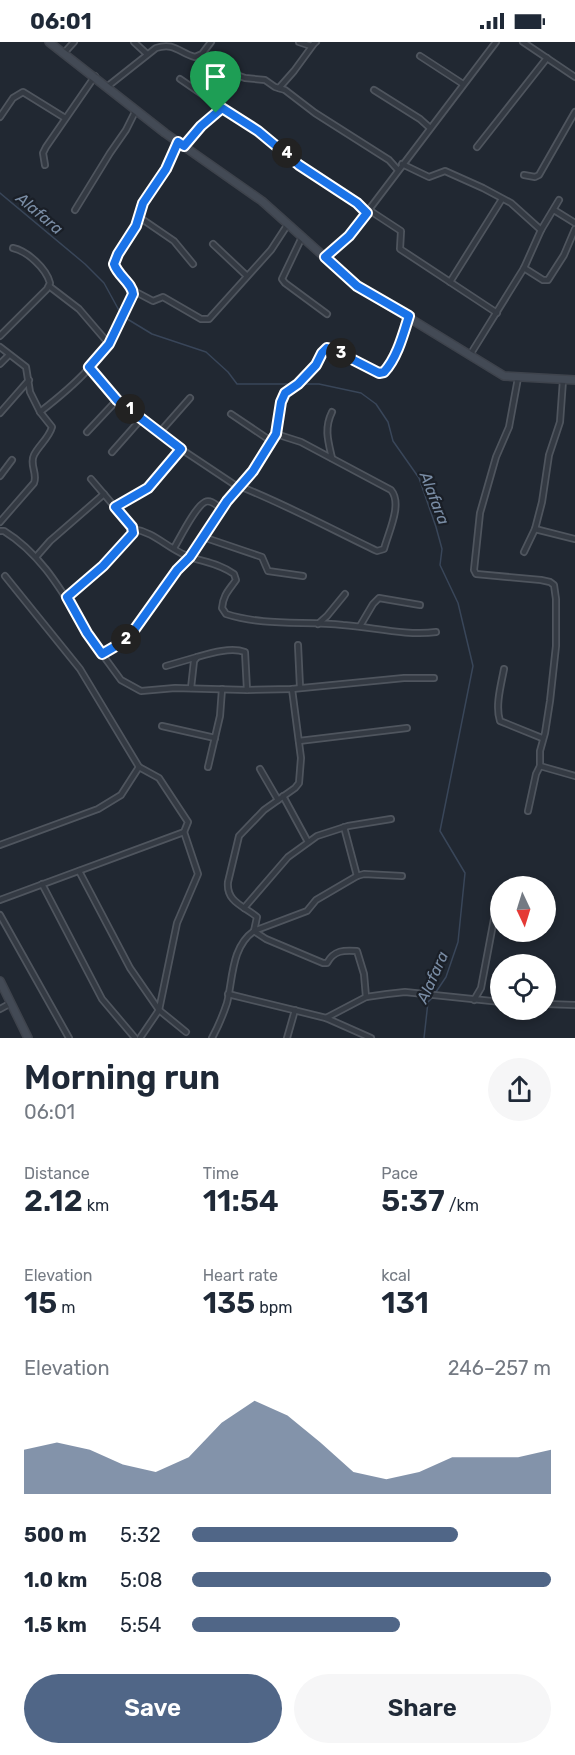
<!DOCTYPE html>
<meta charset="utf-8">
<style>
:root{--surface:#fff;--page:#f6f6f7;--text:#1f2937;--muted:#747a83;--accent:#506687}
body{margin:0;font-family:Rubik,sans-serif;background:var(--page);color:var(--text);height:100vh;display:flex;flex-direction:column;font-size:22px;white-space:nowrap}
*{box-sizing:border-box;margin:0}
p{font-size:20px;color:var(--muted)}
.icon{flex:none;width:33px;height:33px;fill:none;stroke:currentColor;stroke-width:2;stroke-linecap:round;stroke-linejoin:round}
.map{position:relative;height:996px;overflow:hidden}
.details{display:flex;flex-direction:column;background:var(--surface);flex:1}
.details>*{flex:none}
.needle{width:39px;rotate:176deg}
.tools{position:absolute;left:490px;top:834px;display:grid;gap:12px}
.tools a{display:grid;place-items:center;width:66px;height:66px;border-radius:50%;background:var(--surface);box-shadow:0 3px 9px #0003;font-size:30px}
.pin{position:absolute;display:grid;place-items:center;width:51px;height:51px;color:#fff;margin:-62px -26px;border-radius:50% 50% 50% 0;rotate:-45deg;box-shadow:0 0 6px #0007}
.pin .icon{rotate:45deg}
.km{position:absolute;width:30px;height:30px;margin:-15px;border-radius:50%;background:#222;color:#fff;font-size:16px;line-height:30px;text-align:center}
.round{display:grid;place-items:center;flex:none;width:63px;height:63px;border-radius:32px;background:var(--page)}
.overview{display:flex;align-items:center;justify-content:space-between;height:102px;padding:0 24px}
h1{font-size:33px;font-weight:600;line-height:45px}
.figures{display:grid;grid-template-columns:repeat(3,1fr);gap:9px;height:102px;padding:6px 24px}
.figures div{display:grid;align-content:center}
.figures b{font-size:30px;font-weight:600}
.figures small{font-size:16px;font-weight:400}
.figures p{font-size:16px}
.chart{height:168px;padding:12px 24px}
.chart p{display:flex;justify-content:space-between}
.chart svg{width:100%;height:108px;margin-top:6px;fill:var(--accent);opacity:.7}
.button{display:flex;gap:12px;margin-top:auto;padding:12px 24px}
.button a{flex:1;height:69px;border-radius:36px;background:var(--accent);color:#fff;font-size:24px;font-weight:600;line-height:69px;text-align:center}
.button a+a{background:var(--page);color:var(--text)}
ul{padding:0 24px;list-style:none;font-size:20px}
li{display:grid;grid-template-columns:96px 72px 1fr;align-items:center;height:45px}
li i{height:15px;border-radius:8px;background:var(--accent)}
.status{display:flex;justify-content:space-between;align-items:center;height:42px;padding:0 30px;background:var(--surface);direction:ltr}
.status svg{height:16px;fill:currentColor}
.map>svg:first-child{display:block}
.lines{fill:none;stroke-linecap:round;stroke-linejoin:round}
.stream{stroke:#394659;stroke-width:1.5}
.street-casing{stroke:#4f555e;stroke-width:8}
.secondary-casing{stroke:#3e434c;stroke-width:10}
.street{stroke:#343a43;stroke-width:4.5}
.secondary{stroke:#434a55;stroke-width:7}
.route-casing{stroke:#fff;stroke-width:12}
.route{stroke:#1a73e8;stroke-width:8}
.labels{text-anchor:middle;stroke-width:4.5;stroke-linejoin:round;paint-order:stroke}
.water-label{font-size:16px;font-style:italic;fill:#7a8da5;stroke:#1a1f27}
</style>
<div class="status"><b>06:01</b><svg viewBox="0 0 49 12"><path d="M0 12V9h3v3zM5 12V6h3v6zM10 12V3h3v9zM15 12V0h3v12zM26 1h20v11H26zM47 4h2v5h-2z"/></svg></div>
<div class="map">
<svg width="575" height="996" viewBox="0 0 575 996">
<rect width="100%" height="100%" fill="#212832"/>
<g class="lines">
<!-- stream -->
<g class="stream">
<polyline points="0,151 85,222 104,241 121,272"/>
<polyline points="124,275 152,292 206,310 228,330 237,342 296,342"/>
<polyline points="301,342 319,342 361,351 376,362 388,380 393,399 419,436 436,485 442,507 440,523 458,561 473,624 440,789 465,831 458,900 446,935 436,950"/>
<polyline points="424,996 428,960 434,954"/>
</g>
<defs>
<g id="street">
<polyline points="134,0 147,12"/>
<polyline points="299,0 311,4 316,0"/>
<polyline points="523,0 575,35"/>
<polyline points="64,11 74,0"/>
<polyline points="200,14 234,32 245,36 265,38 275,45 285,48 315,71 389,118 398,128"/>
<polyline points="420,14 463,42"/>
<polyline points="180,37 222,66"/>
<path d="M108 44 156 6C175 0 179 11 195 15L202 12 211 0"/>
<polyline points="279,46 294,29 313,3"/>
<polyline points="374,48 420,77 430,86"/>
<polyline points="0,75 13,56 23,50 65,76"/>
<polyline points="178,100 166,127 143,161 137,184 118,212 114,222 116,228 134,249 153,259 163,255 201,277 209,277 271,208 288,182"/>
<polyline points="184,104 201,84 222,66 258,89 299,123 357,161 367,171"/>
<polyline points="477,105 547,16"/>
<polyline points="402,122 429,135 445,129 483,146 511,161 541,188"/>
<polyline points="45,123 43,111 46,105 95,34"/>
<polyline points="524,133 535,135 539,133 575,70"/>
<polyline points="75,168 110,111 126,88 136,68"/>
<polyline points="369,168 401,189 400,207 497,271"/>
<polyline points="554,168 575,181"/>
<polyline points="139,175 174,199 193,222"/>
<polyline points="302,195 282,237 285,241 327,272"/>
<polyline points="213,202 247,234"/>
<polyline points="325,215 349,194 496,0"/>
<polyline points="524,226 543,238 548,238 564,213 575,187"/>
<polyline points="450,240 502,157"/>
<polyline points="49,244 79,267 109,302"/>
<path d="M0 294 47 247 50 241C46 226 27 209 13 206"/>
<path d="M0 305 26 325 30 350 40 370 52 385C49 396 39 403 34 413 29 423 38 431 34 441L0 480"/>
<polyline points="470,313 524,226 541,188 559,158"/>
<polyline points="0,322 9,313"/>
<polyline points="518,336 509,385 496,415 480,471 474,528 476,532 541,538 550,540 554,543 556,557 556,604 550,659 545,691 540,709 540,724 536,732 528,769"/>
<polyline points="117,358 181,407"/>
<path d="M40 370C76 342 104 317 122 275 126 265 132 259 134 249"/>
<polyline points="0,371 29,338"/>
<polyline points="231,372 271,399"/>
<polyline points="87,390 117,358 89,325"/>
<polyline points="160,390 190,356"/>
<polyline points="112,410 142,376"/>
<path d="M332 416C328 399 324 386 332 370"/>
<polyline points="0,434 12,418"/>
<path d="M239 444C287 463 331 487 377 509L384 507C388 491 403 462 391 448L301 400 276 392"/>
<polyline points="115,465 148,446 181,407 238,445"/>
<path d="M133 487C154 490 166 505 185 513 201 520 217 520 234 532L236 538C229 548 223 553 222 566L226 572C263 584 304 579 343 583 372 585 406 594 436 590"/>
<polyline points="535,487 575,497"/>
<path d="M0 489H4C51 518 71 569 102 612L121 601 132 591 177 528 190 515 227 458 253 429 276 392 281 360 286 351 299 342 316 323 322 311 327 306 334 307 379 331 384 330C397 316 403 293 409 274"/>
<polyline points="203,495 262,515 268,529 303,534"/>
<path d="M174 506C180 496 195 465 205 460 211 457 217 464 222 467"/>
<polyline points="524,510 535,487 542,460 549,413 560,380 563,338"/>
<polyline points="36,515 50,499 104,452"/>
<polyline points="67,555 103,524 133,491 132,485 91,437"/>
<polyline points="318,582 327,574 345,552"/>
<polyline points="360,584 373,562 379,556 420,563"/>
<polyline points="298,603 300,645"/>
<polyline points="102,612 121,638 141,649 175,646 247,648 292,647 404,636 434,636"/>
<polyline points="166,624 197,615"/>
<path d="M504 627C501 643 495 664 500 679L542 696"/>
<path d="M191 646 194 619 197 615C211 611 231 605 245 610L247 648"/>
<polyline points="162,684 215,696"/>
<polyline points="299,699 407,686"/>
<polyline points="540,724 575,734"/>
<polyline points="208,725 220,674 222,647"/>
<polyline points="260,727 278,758"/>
<polyline points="283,754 308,800"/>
<polyline points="344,785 357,834"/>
<polyline points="0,803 98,767 121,753 139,725 80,627 5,534"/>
<polyline points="79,829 130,926 159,968 186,990"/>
<polyline points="42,842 102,957 135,996"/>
<polyline points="0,858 184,790 188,780 159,736 139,725"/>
<polyline points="244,866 288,815 317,794 348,784 391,777"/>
<polyline points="0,873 69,996"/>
<path d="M254 889 257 875C244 864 226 860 228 840L239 794 264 768 295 746 299 741 301 716 292 647"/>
<path d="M254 889 266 897 323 921H327C334 908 344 908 357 909L364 932 366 955"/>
<polyline points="228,952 326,976 371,996"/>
<polyline points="474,958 481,946 497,861 501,857"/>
<polyline points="546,962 575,963"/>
<polyline points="0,967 11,961"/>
<polyline points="326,976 366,955 387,952 405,950 501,960"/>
<polyline points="140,996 159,968 177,881 198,832 184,790"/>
<path d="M212 996C218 985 223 973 227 961 233 937 231 905 254 889L307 869 316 858 357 834 364 832 402 834"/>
<polyline points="287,996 295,968"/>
</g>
<g id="secondary">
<polyline points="49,0 165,91 262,159 357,244 504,334 575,338"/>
<polyline points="0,939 28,996"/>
</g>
</defs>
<!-- street casing -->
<use href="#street" class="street-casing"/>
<!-- secondary casing -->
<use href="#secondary" class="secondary-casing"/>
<!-- street -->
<use href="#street" class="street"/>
<!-- secondary -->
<use href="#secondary" class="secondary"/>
</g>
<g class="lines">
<defs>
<path id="route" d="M222 66 258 89 299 123 357 161 367 171 349 194 325 215 357 244 409 274C403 293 397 316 384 330L379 331 334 308 327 306 322 311 316 323 298 342 285 351 281 360 276 392 253 429 227 459 190 515 177 528 132 591 121 601 102 612 87 591 67 555 103 524 133 491 132 485 115 465 148 446 181 407 117 358 89 325 109 302 133 252C132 241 118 234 114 222L118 212 136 184 143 161 166 127 178 100 184 104 201 84Z"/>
</defs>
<!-- route casing -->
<use href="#route" class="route-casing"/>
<!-- route -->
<use href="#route" class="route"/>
</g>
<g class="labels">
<!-- water labels -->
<g class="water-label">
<text transform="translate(40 171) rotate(40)" y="6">Alafara</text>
<text transform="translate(435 456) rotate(69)" y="6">Alafara</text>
<text transform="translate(432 935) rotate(-66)" y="6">Alafara</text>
</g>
</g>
</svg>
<div class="tools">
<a><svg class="needle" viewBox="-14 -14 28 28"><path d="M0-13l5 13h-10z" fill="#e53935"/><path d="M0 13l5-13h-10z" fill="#747a83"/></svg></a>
<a><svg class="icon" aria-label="locate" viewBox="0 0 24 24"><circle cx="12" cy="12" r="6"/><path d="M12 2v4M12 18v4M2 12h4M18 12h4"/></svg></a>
</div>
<div class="pin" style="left:216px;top:71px;background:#1e9e55"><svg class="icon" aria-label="arrive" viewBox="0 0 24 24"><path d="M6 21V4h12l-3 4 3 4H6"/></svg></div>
<b class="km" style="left:130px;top:367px">1</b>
<b class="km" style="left:126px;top:597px">2</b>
<b class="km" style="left:341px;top:311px">3</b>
<b class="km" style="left:287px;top:111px">4</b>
</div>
<section class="details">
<div class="overview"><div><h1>Morning run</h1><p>06:01</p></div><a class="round"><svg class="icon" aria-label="share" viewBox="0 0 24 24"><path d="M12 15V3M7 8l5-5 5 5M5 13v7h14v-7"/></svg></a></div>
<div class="figures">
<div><p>Distance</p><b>2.12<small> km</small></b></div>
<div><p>Time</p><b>11:54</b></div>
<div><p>Pace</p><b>5:37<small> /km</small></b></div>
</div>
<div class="figures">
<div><p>Elevation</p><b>15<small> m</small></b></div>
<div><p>Heart rate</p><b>135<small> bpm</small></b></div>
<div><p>kcal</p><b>131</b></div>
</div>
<div class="chart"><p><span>Elevation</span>246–257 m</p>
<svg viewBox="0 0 160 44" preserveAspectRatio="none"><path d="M0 44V26L10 23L20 26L30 32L40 35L50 29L60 15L70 6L80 12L90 23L100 35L110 38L120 35L130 29L140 29L150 29L160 26V44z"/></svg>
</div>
<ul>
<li><b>500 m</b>5:32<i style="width:74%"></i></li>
<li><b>1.0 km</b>5:08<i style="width:100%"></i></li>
<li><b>1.5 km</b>5:54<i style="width:58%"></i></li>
</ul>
<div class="button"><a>Save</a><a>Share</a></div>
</section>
